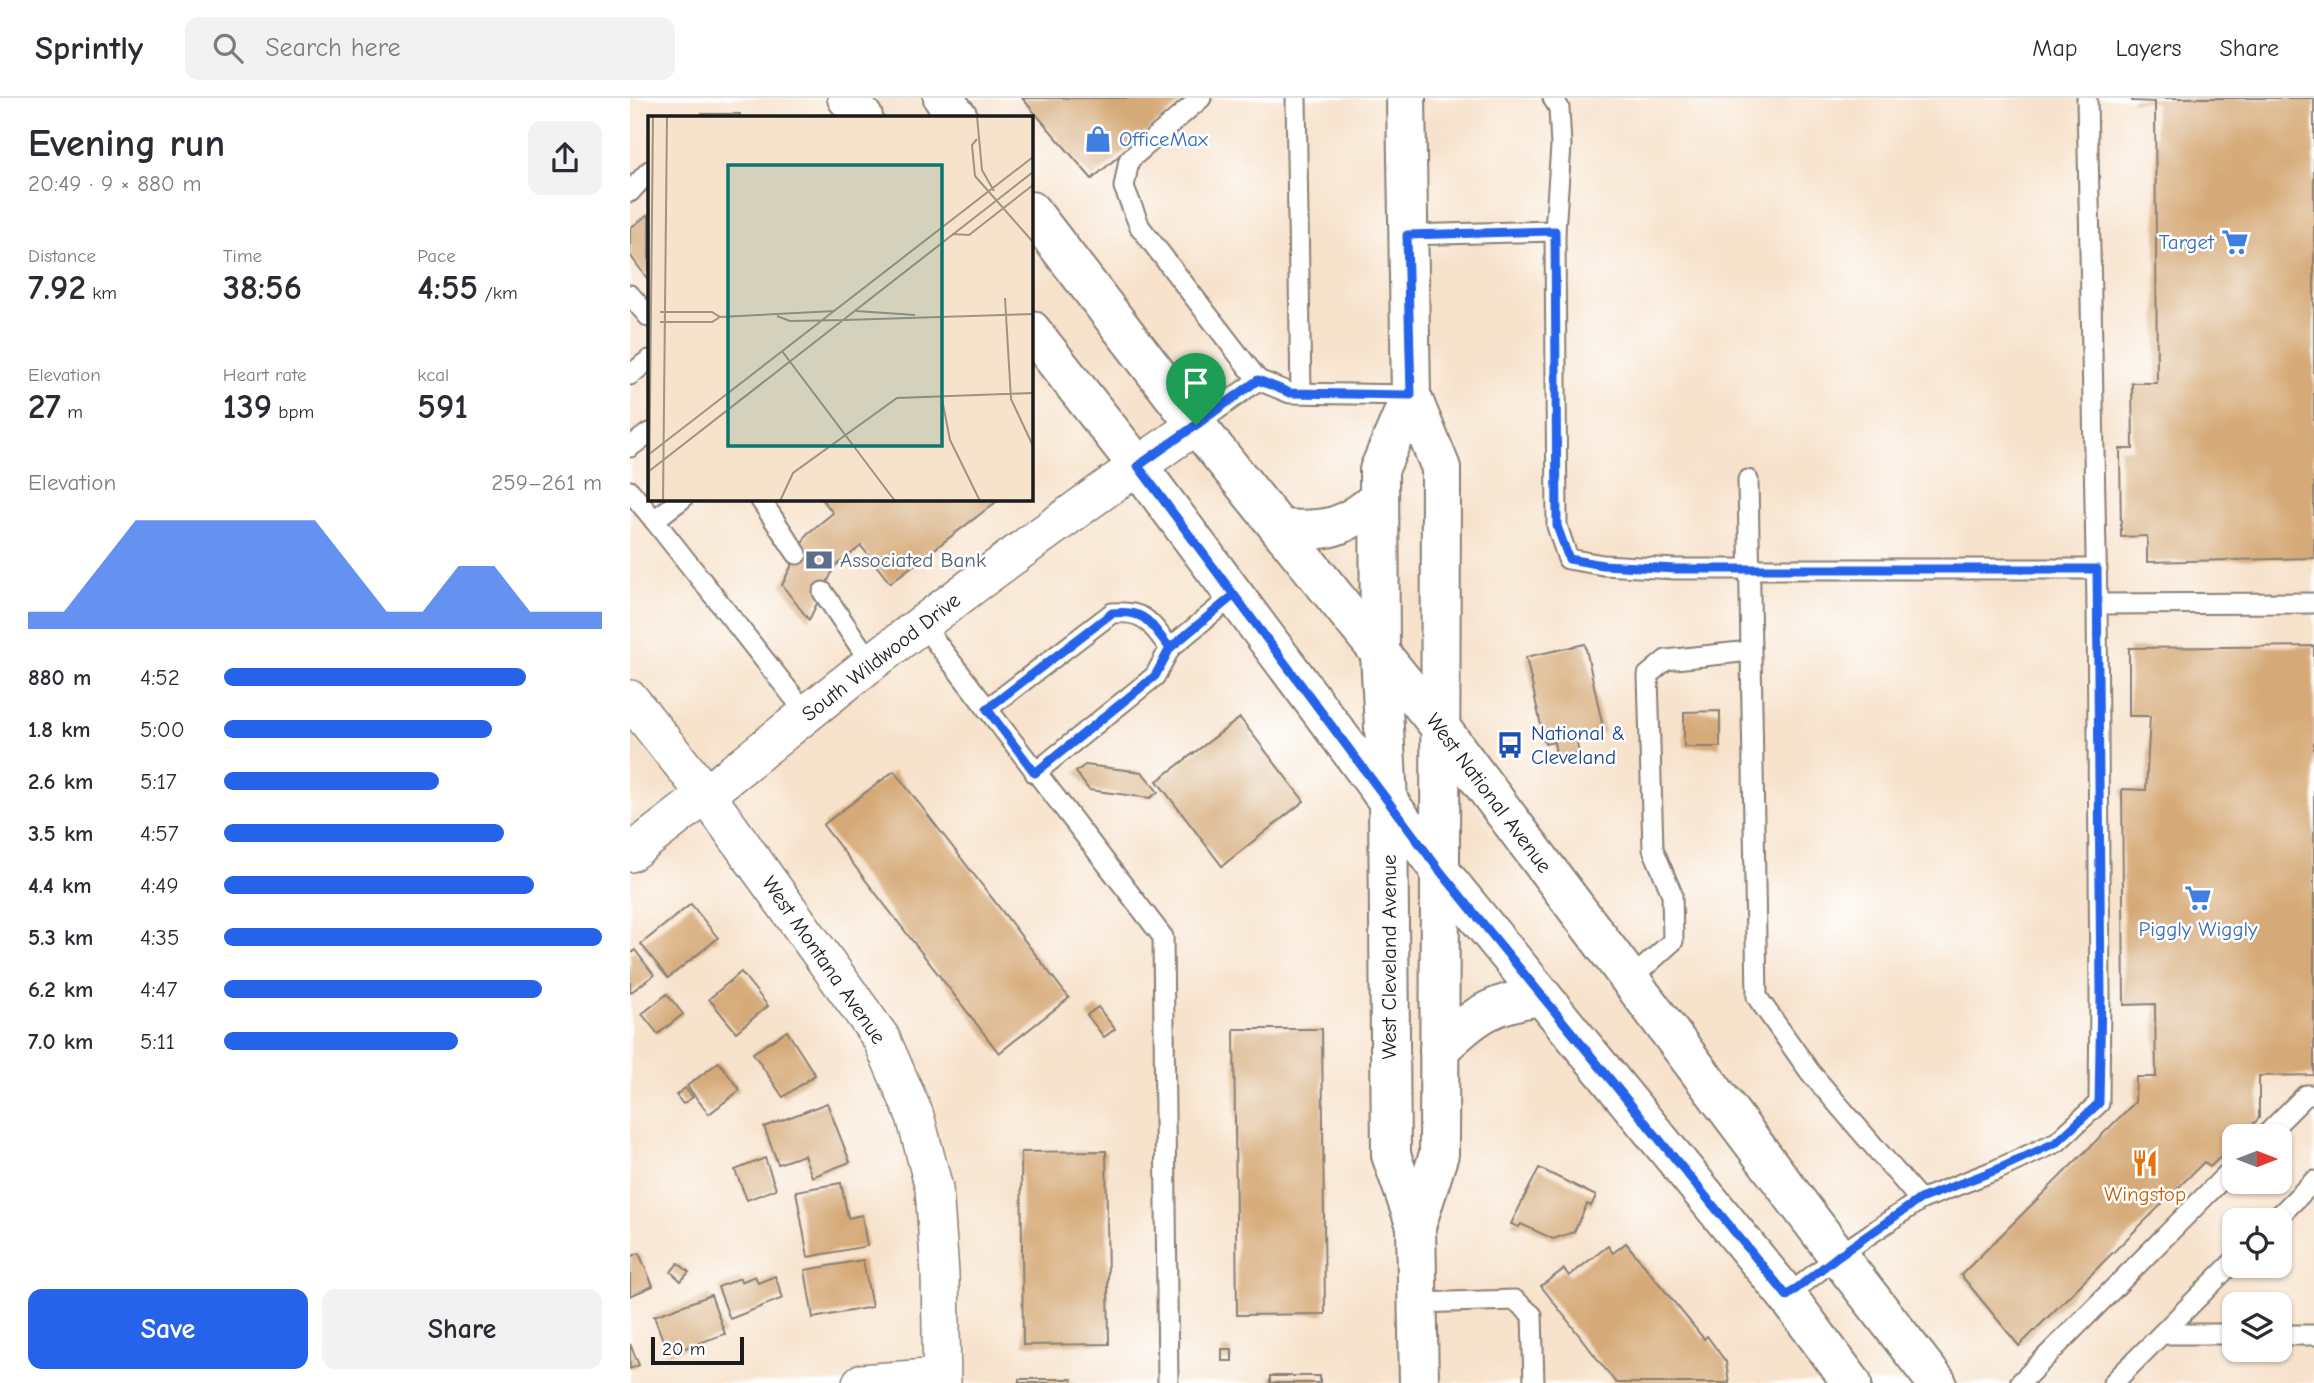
<!DOCTYPE html>
<meta charset="utf-8">
<style>
:root{--surface:#fff;--page:#f2f2f3;--text:#2b2b33;--muted:#7c7c81;--line:#e1e1e2;--accent:#2563eb}
body{margin:0;font-family:"Comic Neue",sans-serif;background:var(--page);color:var(--text);height:100vh;display:flex;flex-direction:column;font-size:26px;white-space:nowrap}
*{box-sizing:border-box;margin:0}
p{font-size:23px;color:var(--muted)}
.icon{flex:none;width:38px;height:38px;fill:none;stroke:currentColor;stroke-width:2;stroke-linecap:round;stroke-linejoin:round}
.map{position:relative;flex:1;overflow:hidden}
.drawer{display:flex;flex-direction:column;background:var(--surface);width:630px}
.drawer>*{flex:none}
.needle{width:46px;rotate:90deg}
.buttons{position:absolute;left:1592px;top:1026px;display:grid;gap:14px}
.buttons a{display:grid;place-items:center;width:70px;height:70px;border-radius:14px;background:var(--surface);box-shadow:0 2px 5px #0004;font-size:35px}
.scale{position:absolute;left:21px;bottom:18px;width:93px;box-sizing:border-box;padding-left:7px;border:4px solid #1c1c1c;border-top:0;font-size:19px;line-height:24px;white-space:nowrap;color:#1c1c1c;-webkit-text-stroke:5px #fff;paint-order:stroke}
.pin{position:absolute;display:grid;place-items:center;width:60px;height:60px;color:#fff;margin:-72px -30px;border-radius:50% 50% 50% 0;rotate:-45deg;box-shadow:0 0 7px #0007}
.pin .icon{rotate:45deg}
.round{display:grid;place-items:center;flex:none;width:74px;height:74px;border-radius:14px;background:var(--page)}
.headline{display:flex;align-items:center;justify-content:space-between;height:119px;padding:0 28px}
h1{font-size:38px;font-weight:700;line-height:52px}
.stats{display:grid;grid-template-columns:repeat(3,1fr);gap:10px;height:119px;padding:7px 28px}
.stats div{display:grid;align-content:center}
.stats b{font-size:35px;font-weight:700}
.stats small{font-size:19px;font-weight:400}
.stats p{font-size:19px}
.chart{height:196px;padding:14px 28px}
.chart p{display:flex;justify-content:space-between}
.chart svg{width:100%;height:126px;margin-top:7px;fill:var(--accent);opacity:.7}
.button{display:flex;gap:14px;margin-top:auto;padding:14px 28px}
.button a{flex:1;height:80px;border-radius:14px;background:var(--accent);color:#fff;font-size:28px;font-weight:700;line-height:80px;text-align:center}
.button a+a{background:var(--page);color:var(--text)}
ul{padding:0 28px;list-style:none;font-size:23px}
li{display:grid;grid-template-columns:112px 84px 1fr;align-items:center;height:52px}
li i{height:18px;border-radius:9px;background:var(--accent)}
header{display:flex;align-items:center;gap:42px;box-sizing:border-box;height:98px;padding:0 35px;background:var(--surface);border-bottom:2px solid var(--line)}
header strong{font-size:33px}
nav{display:flex;gap:38px;margin-inline-start:auto;font-size:24px}
.search{width:490px;height:63px;background:var(--page);display:flex;align-items:center;gap:18px;box-sizing:border-box;padding:0 24px;border-radius:14px;color:var(--muted);font-size:26px}
main{display:flex;flex:1;min-height:0}
.map>svg:first-child{display:block}
.building{fill:#d6aa78}
.lines{fill:none;stroke-linecap:round;stroke-linejoin:round}
.service-casing{stroke:#8a7f74;stroke-width:23}
.minor-casing{stroke:#8a7f74;stroke-width:40}
.tertiary-casing{stroke:#8a7f74;stroke-width:42}
.secondary-casing{stroke:#8a7f74;stroke-width:42}
.service{stroke:#fff;stroke-width:19}
.minor{stroke:#fff;stroke-width:37}
.tertiary{stroke:#fff;stroke-width:38}
.secondary{stroke:#fff;stroke-width:38}
.route-casing{stroke:#fff;stroke-width:14}
.route{stroke:#2563eb;stroke-width:9}
.labels{text-anchor:middle;stroke-width:5;stroke-linejoin:round;paint-order:stroke}
.shop-label{font-size:21px;fill:#366cbe;stroke:#fff;text-anchor:start}
.service-label{font-size:21px;fill:#4e5e75;stroke:#fff;text-anchor:start}
.street-label{font-size:21px;fill:#1c1c1c;stroke:#fff}
.transit-label{font-size:21px;fill:#164399;stroke:#fff;text-anchor:start}
.food-label{font-size:21px;fill:#c56008;stroke:#fff}
.inset-road{fill:none;stroke:#9f9385;stroke-width:2}
.view{fill:#0f766e;fill-opacity:0.15;stroke:#0f766e;stroke-width:3.5}
.inset-edge{fill:none;stroke:#1c1c1c;stroke-width:3.5}
</style>
<header>
<strong>Sprintly</strong>
<div class="search"><svg class="icon" aria-label="search" viewBox="0 0 24 24"><circle cx="10" cy="10" r="6"/><path d="M15 15l6 6"/></svg>Search here</div>
<nav><a>Map</a><a>Layers</a><a>Share</a></nav>
</header>
<main>
<section class="drawer">
<div class="headline"><div><h1>Evening run</h1><p>20:49 · 9 × 880 m</p></div><a class="round"><svg class="icon" aria-label="share" viewBox="0 0 24 24"><path d="M12 15V3M7 8l5-5 5 5M5 13v7h14v-7"/></svg></a></div>
<div class="stats">
<div><p>Distance</p><b>7.92<small> km</small></b></div>
<div><p>Time</p><b>38:56</b></div>
<div><p>Pace</p><b>4:55<small> /km</small></b></div>
</div>
<div class="stats">
<div><p>Elevation</p><b>27<small> m</small></b></div>
<div><p>Heart rate</p><b>139<small> bpm</small></b></div>
<div><p>kcal</p><b>591</b></div>
</div>
<div class="chart"><p><span>Elevation</span>259–261 m</p>
<svg viewBox="0 0 160 44" preserveAspectRatio="none"><path d="M0 44V38L10 38L20 22L30 6L40 6L50 6L60 6L70 6L80 6L90 22L100 38L110 38L120 22L130 22L140 38L150 38L160 38V44z"/></svg>
</div>
<ul>
<li><b>880 m</b>4:52<i style="width:80%"></i></li>
<li><b>1.8 km</b>5:00<i style="width:71%"></i></li>
<li><b>2.6 km</b>5:17<i style="width:57%"></i></li>
<li><b>3.5 km</b>4:57<i style="width:74%"></i></li>
<li><b>4.4 km</b>4:49<i style="width:82%"></i></li>
<li><b>5.3 km</b>4:35<i style="width:100%"></i></li>
<li><b>6.2 km</b>4:47<i style="width:84%"></i></li>
<li><b>7.0 km</b>5:11<i style="width:62%"></i></li>
</ul>
<div class="button"><a>Save</a><a>Share</a></div>
</section>
<div class="map">
<svg width="1684" height="1285" viewBox="0 0 1684 1285">
<rect width="100%" height="100%" fill="#fff"/>
<filter id="ink" filterUnits="userSpaceOnUse"><feTurbulence type="fractalNoise" baseFrequency=".0143" numOctaves="2"/><feDisplacementMap in="SourceGraphic" scale="14" xChannelSelector="R" yChannelSelector="G"/><feConvolveMatrix kernelMatrix="1 2 1 2 8 2 1 2 1" color-interpolation-filters="sRGB"/></filter>
<filter id="wash" filterUnits="userSpaceOnUse"><feTurbulence type="fractalNoise" baseFrequency=".00686" numOctaves="4" result="noise"/><feDisplacementMap in="SourceGraphic" scale="28" xChannelSelector="R" yChannelSelector="G"/><feGaussianBlur stdDeviation="1.57" result="paint"/><feColorMatrix in="noise" values="0 0 0 0 0 0 0 0 0 0 0 0 0 0 0 0 0 1.4 0 .05"/><feComposite in="paint" operator="in"/></filter>
<g filter="url(#wash)">
<rect width="100%" height="100%" fill="#f7e2cb"/>
<g id="blocks">
<!-- building -->
<g class="building">
<polygon points="392,0 556,0 462,81"/>
<polygon points="1502,0 1684,0 1684,460 1517,464 1517,438 1491,439 1490,351 1503,351 1502,285 1527,285 1525,4 1502,3"/>
<rect x="72" y="16" width="38" height="3"/>
<polygon points="19,116 19,183 0,157 0,130"/>
<polygon points="192,401 370,401 260,485 231,448 205,468 179,522 152,487 177,436 203,415"/>
<polygon points="955,546 974,634 946,640 949,656 927,661 924,644 915,646 896,559"/>
<polygon points="1684,548 1684,977 1629,978 1629,1020 1612,1038 1605,1038 1605,1045 1580,1069 1574,1064 1389,1248 1331,1177 1505,1004 1506,979 1526,979 1525,906 1494,907 1492,691 1516,692 1520,618 1499,618 1499,550"/>
<polygon points="1090,613 1090,649 1054,649 1054,614"/>
<polygon points="610,620 674,703 592,768 527,683"/>
<polygon points="455,667 512,674 528,694 520,700 459,692 446,674"/>
<polygon points="264,673 439,900 369,955 193,727"/>
<polygon points="61,806 88,840 38,880 11,846"/>
<polygon points="5,852 24,877 0,895 0,856"/>
<polygon points="111,874 138,908 106,934 79,901"/>
<polygon points="37,896 53,916 28,936 12,916"/>
<polygon points="468,909 485,931 474,939 457,917"/>
<polygon points="604,931 692,931 695,1216 607,1217"/>
<polygon points="157,933 185,977 153,999 123,955"/>
<polygon points="89,964 110,992 79,1016 57,988"/>
<polygon points="55,990 63,999 53,1006 46,997"/>
<polygon points="197,1005 220,1064 182,1079 174,1057 148,1066 134,1029"/>
<polygon points="476,1053 479,1246 393,1247 391,1054"/>
<polygon points="135,1060 146,1091 117,1102 105,1072"/>
<polygon points="909,1070 966,1098 961,1108 957,1106 944,1134 923,1141 891,1126 889,1129 881,1126"/>
<polygon points="211,1085 218,1120 232,1117 237,1148 178,1159 166,1093"/>
<polygon points="996,1145 1074,1241 1077,1238 1096,1264 1099,1285 986,1285 911,1188 934,1171 939,1178 978,1148 983,1155"/>
<polygon points="9,1155 23,1188 0,1198 0,1159"/>
<polygon points="233,1162 242,1209 183,1220 175,1172"/>
<polygon points="48,1165 59,1174 51,1183 41,1174"/>
<polygon points="125,1178 128,1185 145,1178 153,1200 100,1221 88,1189 110,1180 111,1184"/>
<polygon points="81,1197 95,1236 38,1256 24,1218"/>
<polygon points="0,1246 9,1267 0,1271"/>
<rect x="592" y="1251" width="10" height="12"/>
<rect x="640" y="1278" width="50" height="7"/>
<rect x="389" y="1281" width="53" height="4"/>
</g>
</g>
</g>
<g filter="url(#ink)">
<use href="#blocks" fill-opacity="0" stroke="#8a7f74" stroke-width="2"/>
<g class="lines">
<defs>
<g id="service">
<polyline points="571,0 499,62 494,89 510,129 628,282"/>
<polyline points="666,0 671,295"/>
<polyline points="923,0 929,10 931,48 925,133"/>
<polyline points="0,94 19,73"/>
<polyline points="777,137 925,133 927,428 938,461 973,467 1045,471 1467,471"/>
<polyline points="0,197 19,219"/>
<polyline points="0,277 19,262"/>
<polyline points="566,327 628,282 660,295 781,297"/>
<polyline points="0,349 19,335"/>
<polyline points="1118,382 1127,899 1180,974 1290,1102"/>
<polyline points="0,393 24,422"/>
<polyline points="52,401 24,422 177,616"/>
<polyline points="130,401 167,456"/>
<polyline points="193,494 241,565"/>
<polyline points="1467,506 1684,505"/>
<polyline points="292,526 533,839 538,1285"/>
<path d="M357 611 482 515C517 512 520 526 540 550"/>
<polyline points="405,675 525,578 540,550 604,497"/>
<polyline points="1000,882 1043,843 1042,796 1023,751 1018,577 1036,562 1120,553"/>
<polyline points="1635,1038 1676,997 1684,997"/>
<polyline points="1645,1122 1684,1083"/>
<polyline points="1157,1198 1208,1158 1290,1102 1366,1072 1427,1044 1469,1005 1470,897 1467,506 1457,0"/>
<polyline points="787,1205 885,1202 902,1217 904,1285"/>
<polyline points="1532,1236 1605,1236"/>
<polyline points="1650,1237 1684,1237"/>
<polyline points="1390,1285 1605,1068"/>
<polyline points="1483,1285 1605,1162"/>
</g>
<g id="minor">
<polyline points="0,601 77,698 251,940 285,1018 304,1090 310,1176 312,1285"/>
<path d="M0 755C82 694 160 628 241 565 347 483 456 404 566 327"/>
<polyline points="231,1285 311,1279"/>
</g>
<g id="tertiary">
<polyline points="758,703 761,1057 786,1128 789,1285"/>
<polyline points="786,1128 809,1056 810,773"/>
</g>
<g id="secondary">
<polyline points="217,0 233,19"/>
<polyline points="313,0 328,19"/>
<polyline points="776,0 781,297 811,370 810,773"/>
<polyline points="401,113 566,327 810,629 1208,1158 1307,1285"/>
<polyline points="401,232 508,368 810,773 1157,1198 1222,1285"/>
<path d="M650 431C696 434 714 431 749 400"/>
<polyline points="758,703 750,556 749,372 781,297"/>
<path d="M809 952C845 917 861 905 912 898"/>
</g>
</defs>
<!-- service casing -->
<use href="#service" class="service-casing"/>
<!-- minor casing -->
<use href="#minor" class="minor-casing"/>
<!-- tertiary casing -->
<use href="#tertiary" class="tertiary-casing"/>
<!-- secondary casing -->
<use href="#secondary" class="secondary-casing"/>
<!-- service -->
<use href="#service" class="service"/>
<!-- minor -->
<use href="#minor" class="minor"/>
<!-- tertiary -->
<use href="#tertiary" class="tertiary"/>
<!-- secondary -->
<use href="#secondary" class="secondary"/>
</g>
</g>
<g class="lines" filter="url(#ink)">
<defs>
<path id="route" d="M566 327 508 368 604 497 540 550 525 578 405 675 357 611 482 515C518 512 519 525 540 550L604 497 810 773 1157 1198 1208 1158 1290 1101 1366 1072 1427 1044 1469 1005 1471 897 1467 471H1045L973 467 939 461 927 428 925 133 777 137 781 297 660 295 628 282 566 327"/>
</defs>
<!-- route casing -->
<use href="#route" class="route-casing"/>
<!-- route -->
<use href="#route" class="route"/>
</g>
<!-- icons -->
<defs>
<symbol id="shop-bare" viewBox="-9 -9 18 18"><path d="M-5-2.5h2.3a2.7 3.5 0 0 1 5.4 0H5L5.5 6h-11ZM-1.5-2.5h3a1.5 2.3 0 0 0-3 0Z" fill="#3f7fe0" stroke="#fff" stroke-width="2.5" paint-order="stroke"/></symbol>
<symbol id="supermarket-bare" viewBox="-9 -9 18 18"><path d="M-6-5.5h2.5l.6 2H6L4.5 2H-2.5L-4.4-4H-6ZM-1.5 3.2a1.3 1.3 0 1 0 .1 0ZM3 3.2a1.3 1.3 0 1 0 .1 0Z" fill="#3f7fe0" stroke="#fff" stroke-width="2.5" paint-order="stroke"/></symbol>
<symbol id="bank-bare" viewBox="-9 -9 18 18"><path d="M-6-4H6V4H-6ZM0-2.3a2.3 2.3 0 1 0 0 4.6a2.3 2.3 0 1 0 0-4.6Z" fill="#5c6f8a" stroke="#fff" stroke-width="2.5" paint-order="stroke"/></symbol>
<symbol id="bus-bare" viewBox="-9 -9 18 18"><path d="M-5-6H5V4H4V6H2V4H-2V6H-4V4H-5ZM-3.5-4V0h7V-4ZM-3.5 1.2v1.5H-2V1.2ZM2 1.2v1.5H3.5V1.2Z" fill="#1a4fb4" stroke="#fff" stroke-width="2.5" paint-order="stroke"/></symbol>
<symbol id="restaurant-bare" viewBox="-9 -9 18 18"><path d="M-5-6h1v4h1v-4h1v4h1v-4h1v5L-1.5 .5V6h-2V.5L-5-1ZM5-6V6H3V1.5H1.5Q1.5-4 5-6Z" fill="#e8710a" stroke="#fff" stroke-width="2.5" paint-order="stroke"/></symbol>
</defs>
<g fill-rule="evenodd">
<use href="#shop-bare" x="449" y="22" width="38" height="38"/>
<use href="#supermarket-bare" x="1586" y="125" width="38" height="38"/>
<use href="#bank-bare" x="170" y="443" width="38" height="38"/>
<use href="#bus-bare" x="861" y="628" width="38" height="38"/>
<use href="#supermarket-bare" x="1549" y="781" width="38" height="38"/>
<use href="#restaurant-bare" x="1496" y="1046" width="38" height="38"/>
</g>
<g class="labels">
<!-- shop labels -->
<g class="shop-label">
<text x="489" y="48">OfficeMax</text>
<text x="1584" y="151" text-anchor="end">Target</text>
<text x="1568" y="838" text-anchor="middle">Piggly Wiggly</text>
</g>
<!-- service labels -->
<g class="service-label">
<text x="210" y="469">Associated Bank</text>
</g>
<!-- street labels -->
<g class="street-label">
<text transform="translate(251 559) rotate(-38)" y="7">South Wildwood Drive</text>
<text transform="translate(859 695) rotate(53)" y="7">West National Avenue</text>
<text transform="translate(759 859) rotate(-90)" y="7">West Cleveland Avenue</text>
<text transform="translate(194 862) rotate(55)" y="7">West Montana Avenue</text>
</g>
<!-- transit labels -->
<g class="transit-label">
<text x="901" y="642">National &amp;<tspan x="901" dy="24">Cleveland</tspan></text>
</g>
<!-- food labels -->
<g class="food-label">
<text x="1515" y="1103">Wingstop</text>
</g>
</g>
<!-- overview -->
<g transform="translate(18 18)">
<rect width="385" height="385" fill="#f7e2cb"/>
<path class="inset-road" d="M329 0 334 54 346 75M329 23 324 29 327 60 385 126M304 118 321 119 385 69M357 182 363 283 385 330M208 195 267 199M12 196H64L72 201 187 195M129 200 142 205 197 204M197 204 385 198M12 206H64L72 201M134 235 247 385M293 278 302 324 332 385M0 339 385 41M0 356 385 56M1 385 5 0M15 385 19 0M132 385 145 357 249 282 385 277"/>
<path class="view" d="M80 49H294V330H80Z"/>
<rect width="385" height="385" class="inset-edge"/>
</g>
</svg>
<div class="buttons">
<a><svg class="needle" viewBox="-14 -14 28 28"><path d="M0-13l5 13h-10z" fill="#e53935"/><path d="M0 13l5-13h-10z" fill="#7c7c81"/></svg></a>
<a><svg class="icon" aria-label="locate" viewBox="0 0 24 24"><circle cx="12" cy="12" r="6"/><path d="M12 2v4M12 18v4M2 12h4M18 12h4"/></svg></a>
<a><svg class="icon" aria-label="layers" viewBox="0 0 24 24"><path d="M12 4l9 5-9 5-9-5zM3 14l9 5 9-5"/></svg></a>
</div>
<div class="scale">20 m</div>
<div class="pin" style="left:566px;top:327px;background:#1e9e55"><svg class="icon" aria-label="arrive" viewBox="0 0 24 24"><path d="M6 21V4h12l-3 4 3 4H6"/></svg></div>
</div>
</main>
